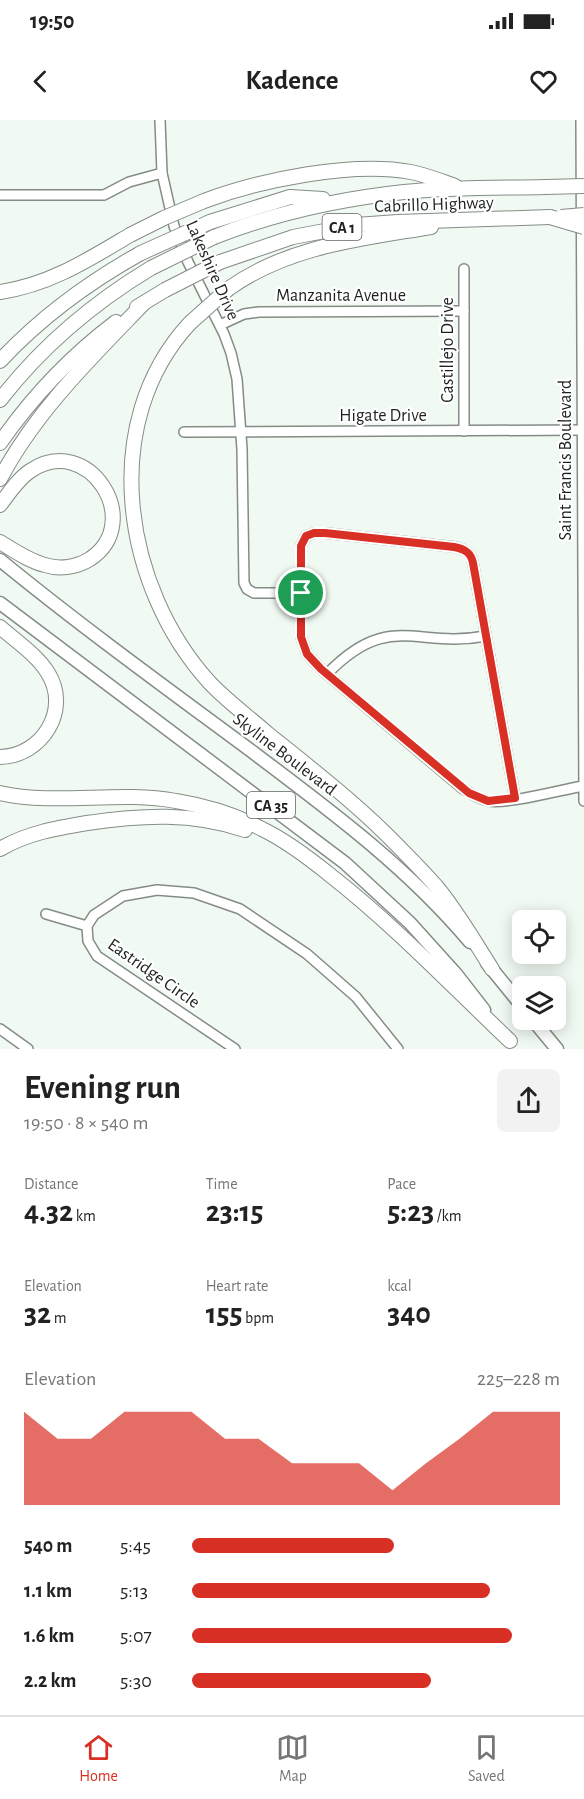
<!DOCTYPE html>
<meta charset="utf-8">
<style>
:root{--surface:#fff;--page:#f2f2f2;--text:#222;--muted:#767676;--line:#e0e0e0;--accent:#d93025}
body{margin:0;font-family:"Alegreya Sans",sans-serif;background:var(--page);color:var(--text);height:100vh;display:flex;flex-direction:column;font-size:22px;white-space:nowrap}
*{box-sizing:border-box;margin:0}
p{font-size:20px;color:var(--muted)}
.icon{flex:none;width:33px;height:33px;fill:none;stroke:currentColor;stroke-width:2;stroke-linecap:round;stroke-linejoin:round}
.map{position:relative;height:929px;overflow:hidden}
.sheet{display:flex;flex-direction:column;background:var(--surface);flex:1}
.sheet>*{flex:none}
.controls{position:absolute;left:512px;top:790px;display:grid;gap:12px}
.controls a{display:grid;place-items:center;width:54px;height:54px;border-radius:9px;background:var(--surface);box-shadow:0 3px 15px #0003;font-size:30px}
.pin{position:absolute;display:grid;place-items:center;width:51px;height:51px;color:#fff;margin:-26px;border:3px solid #fff;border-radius:50%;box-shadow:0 2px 6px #0007}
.round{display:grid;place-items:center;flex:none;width:63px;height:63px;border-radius:9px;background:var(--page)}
.headline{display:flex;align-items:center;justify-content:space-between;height:102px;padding:0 24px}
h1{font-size:33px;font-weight:700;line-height:45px}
.figures{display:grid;grid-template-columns:repeat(3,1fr);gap:9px;height:102px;padding:6px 24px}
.figures div{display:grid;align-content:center}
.figures b{font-size:30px;font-weight:700}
.figures small{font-size:16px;font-weight:400}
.figures p{font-size:16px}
.chart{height:168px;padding:12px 24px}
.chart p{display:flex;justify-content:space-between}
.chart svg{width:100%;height:108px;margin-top:6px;fill:var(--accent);opacity:.7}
ul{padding:0 24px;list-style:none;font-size:20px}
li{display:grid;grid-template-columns:96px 72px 1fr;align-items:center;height:45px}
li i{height:15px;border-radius:8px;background:var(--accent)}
.status{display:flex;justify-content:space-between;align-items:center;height:42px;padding:0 30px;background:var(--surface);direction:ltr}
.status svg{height:16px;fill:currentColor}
header{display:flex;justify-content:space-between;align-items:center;height:78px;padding:0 24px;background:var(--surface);font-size:27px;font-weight:700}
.menu{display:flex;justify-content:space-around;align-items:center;height:84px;border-top:2px solid var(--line);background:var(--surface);font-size:16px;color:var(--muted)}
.menu a{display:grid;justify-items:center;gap:3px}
.menu .selected{color:var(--accent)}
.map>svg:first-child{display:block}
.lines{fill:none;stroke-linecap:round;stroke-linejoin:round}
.minor-casing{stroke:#858c86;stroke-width:12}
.major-casing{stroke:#858c86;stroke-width:15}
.highway-casing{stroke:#858c86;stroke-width:16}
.minor{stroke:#fff;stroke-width:9}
.major{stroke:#fff;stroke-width:12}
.highway{stroke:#fff;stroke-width:14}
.highway-bridge-casing{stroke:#858c86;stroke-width:16;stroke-linecap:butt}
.highway-bridge{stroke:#fff;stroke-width:14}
.route-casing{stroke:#fff;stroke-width:12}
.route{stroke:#d93025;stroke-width:8}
.labels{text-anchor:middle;stroke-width:4.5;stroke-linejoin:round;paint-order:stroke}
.shield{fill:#fff;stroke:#616362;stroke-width:1.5}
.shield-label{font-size:16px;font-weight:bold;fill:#1d201e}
.street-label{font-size:18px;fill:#1d201e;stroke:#fff}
</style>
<div class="status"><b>19:50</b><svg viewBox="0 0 49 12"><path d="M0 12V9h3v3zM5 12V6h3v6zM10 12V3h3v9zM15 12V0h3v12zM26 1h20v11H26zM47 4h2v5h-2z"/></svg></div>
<header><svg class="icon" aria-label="back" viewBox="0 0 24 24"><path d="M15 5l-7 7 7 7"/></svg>Kadence<svg class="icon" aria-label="heart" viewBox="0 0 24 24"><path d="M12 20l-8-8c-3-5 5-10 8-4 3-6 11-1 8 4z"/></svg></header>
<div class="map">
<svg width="584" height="929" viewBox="0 0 584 929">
<rect width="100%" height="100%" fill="#f0f9f2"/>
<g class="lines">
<defs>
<g id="minor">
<polyline points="160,0 162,53 174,106 188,142 224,214 231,233 237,259 242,329 244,463 247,469 254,473 301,473"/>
<polyline points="581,0 584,681"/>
<polyline points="0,75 104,75 129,62 162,53"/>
<polyline points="464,149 464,311"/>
<polyline points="220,205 244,194 259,192 464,191"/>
<polyline points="184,312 584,310"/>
<path d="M327 554C389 490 416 529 486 516"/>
<path d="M515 678 473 443C471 433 465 429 455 427L325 413H314L306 416 301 426V517L307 534 321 549 463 669C471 674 479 679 488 681 510 684 560 670 583 666"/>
<polyline points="46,794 87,806"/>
<polyline points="0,909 28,929"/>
<polyline points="235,929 97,836 88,821 87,806 94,795 123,776 157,770 194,773 240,789 307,834 356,877 398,929"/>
</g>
<g id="major">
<path d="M0 440C82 507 169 570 254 633 331 691 408 748 470 822"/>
<polyline points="0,483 345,743 410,803 456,854 484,890"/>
<polyline points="487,843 522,886"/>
<polyline points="533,900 557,929"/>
</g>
<g id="highway">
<path d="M204 81C260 60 352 41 411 52 426 55 441 61 455 66"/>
<polyline points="210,102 290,77 323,79"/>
<path d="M214 117C275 93 339 79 404 72 451 67 499 68 545 67"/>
<polyline points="220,142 293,117 356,105 398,102 550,97"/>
<path d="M228 169C288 126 360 119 431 107"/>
<path d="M0 172C49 165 88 140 130 115"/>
<polyline points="137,187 165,170"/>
<path d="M190 203C97 303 123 468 210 563 228 582 249 597 268 614 308 646 349 678 386 714 403 731 420 748 436 766 457 791 474 821 492 849"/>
<path d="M0 241C41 197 89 162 141 133"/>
<path d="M0 280C42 226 93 183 151 148"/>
<path d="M0 323C32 277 71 236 116 202"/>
<path d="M0 359C36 291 91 238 144 183"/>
<path d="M0 385C9 373 18 359 30 351 88 311 146 402 90 439 77 447 60 450 45 445 29 441 15 431 0 422"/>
<path d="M0 507C16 521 37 535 48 553 71 590 42 636 0 637"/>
<path d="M0 673C58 686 118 670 176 681 206 686 236 695 262 709 287 721 309 738 330 755 394 805 451 865 510 921"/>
<path d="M0 729C27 713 57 708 87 703 142 695 192 692 245 710"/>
</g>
</defs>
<!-- minor casing -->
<use href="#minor" class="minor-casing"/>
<!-- major casing -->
<use href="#major" class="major-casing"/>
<!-- highway casing -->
<use href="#highway" class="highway-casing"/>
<!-- minor -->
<use href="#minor" class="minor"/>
<!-- major -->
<use href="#major" class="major"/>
<!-- highway -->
<use href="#highway" class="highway"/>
<defs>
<g id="highway-bridge">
<polyline points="545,67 584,66"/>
<polyline points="550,97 584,107"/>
<polyline points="561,97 584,95"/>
<polyline points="130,115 164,98 204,81"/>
<polyline points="141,133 210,102"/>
<polyline points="151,148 214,117"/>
<polyline points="165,170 220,142"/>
<polyline points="190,203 228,169"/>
</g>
</defs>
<!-- highway-bridge casing -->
<use href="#highway-bridge" class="highway-bridge-casing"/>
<!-- highway-bridge -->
<use href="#highway-bridge" class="highway-bridge"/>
</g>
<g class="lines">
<defs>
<path id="route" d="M325 413 454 427C465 429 471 433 473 443L515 678 488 681 469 673 321 549 307 534 301 517V426L306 416 314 413Z"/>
</defs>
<!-- route casing -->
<use href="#route" class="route-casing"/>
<!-- route -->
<use href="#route" class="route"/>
</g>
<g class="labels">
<!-- shield labels -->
<g class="shield">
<rect x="322.5" y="94" width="39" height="26" rx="4.5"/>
<rect x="247" y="672" width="48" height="26" rx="4.5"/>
</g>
<g class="shield-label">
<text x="342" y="113">CA 1</text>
<text x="271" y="691">CA 35</text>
</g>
<!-- street labels -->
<g class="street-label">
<text transform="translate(434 84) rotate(-2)" y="6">Cabrillo Highway</text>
<text transform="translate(213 150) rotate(66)" y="6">Lakeshire Drive</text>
<text x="341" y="181">Manzanita Avenue</text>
<text transform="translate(447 230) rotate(-90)" y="6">Castillejo Drive</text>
<text x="383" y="301">Higate Drive</text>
<text transform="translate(565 340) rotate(-90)" y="6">Saint Francis Boulevard</text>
<text transform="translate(285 634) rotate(37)" y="6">Skyline Boulevard</text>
<text transform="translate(154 853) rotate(35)" y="6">Eastridge Circle</text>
</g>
</g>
</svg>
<div class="controls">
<a><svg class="icon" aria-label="locate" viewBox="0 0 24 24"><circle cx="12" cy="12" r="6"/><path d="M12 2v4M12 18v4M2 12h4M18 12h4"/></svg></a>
<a><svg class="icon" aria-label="layers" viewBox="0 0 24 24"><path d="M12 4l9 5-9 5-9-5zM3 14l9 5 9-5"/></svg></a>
</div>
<div class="pin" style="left:301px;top:473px;background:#1e9e55"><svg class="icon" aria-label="arrive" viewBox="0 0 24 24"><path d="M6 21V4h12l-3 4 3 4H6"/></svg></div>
</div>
<section class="sheet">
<div class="headline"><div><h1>Evening run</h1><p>19:50 · 8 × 540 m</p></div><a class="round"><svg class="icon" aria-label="share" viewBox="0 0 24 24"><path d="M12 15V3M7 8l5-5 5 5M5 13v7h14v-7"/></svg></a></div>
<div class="figures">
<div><p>Distance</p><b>4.32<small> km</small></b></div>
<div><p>Time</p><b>23:15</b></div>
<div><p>Pace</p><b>5:23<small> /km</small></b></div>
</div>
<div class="figures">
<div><p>Elevation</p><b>32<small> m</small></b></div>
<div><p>Heart rate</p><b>155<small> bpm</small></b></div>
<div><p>kcal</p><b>340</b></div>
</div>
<div class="chart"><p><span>Elevation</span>225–228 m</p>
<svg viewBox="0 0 160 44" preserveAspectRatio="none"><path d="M0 44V6L10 17L20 17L30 6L40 6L50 6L60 17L70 17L80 27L90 27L100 27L110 38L120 27L130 17L140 6L150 6L160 6V44z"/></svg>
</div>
<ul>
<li><b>540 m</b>5:45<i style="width:55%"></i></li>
<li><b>1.1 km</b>5:13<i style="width:81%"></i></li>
<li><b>1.6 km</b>5:07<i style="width:87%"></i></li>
<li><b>2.2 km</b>5:30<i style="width:65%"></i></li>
</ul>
</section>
<nav class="menu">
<a class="selected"><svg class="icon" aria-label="home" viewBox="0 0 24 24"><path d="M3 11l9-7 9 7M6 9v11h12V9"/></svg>Home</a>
<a><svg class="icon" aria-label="map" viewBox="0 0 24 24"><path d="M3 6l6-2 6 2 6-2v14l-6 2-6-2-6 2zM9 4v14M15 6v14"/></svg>Map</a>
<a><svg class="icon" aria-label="saved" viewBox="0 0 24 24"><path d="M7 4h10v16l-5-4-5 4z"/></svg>Saved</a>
</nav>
